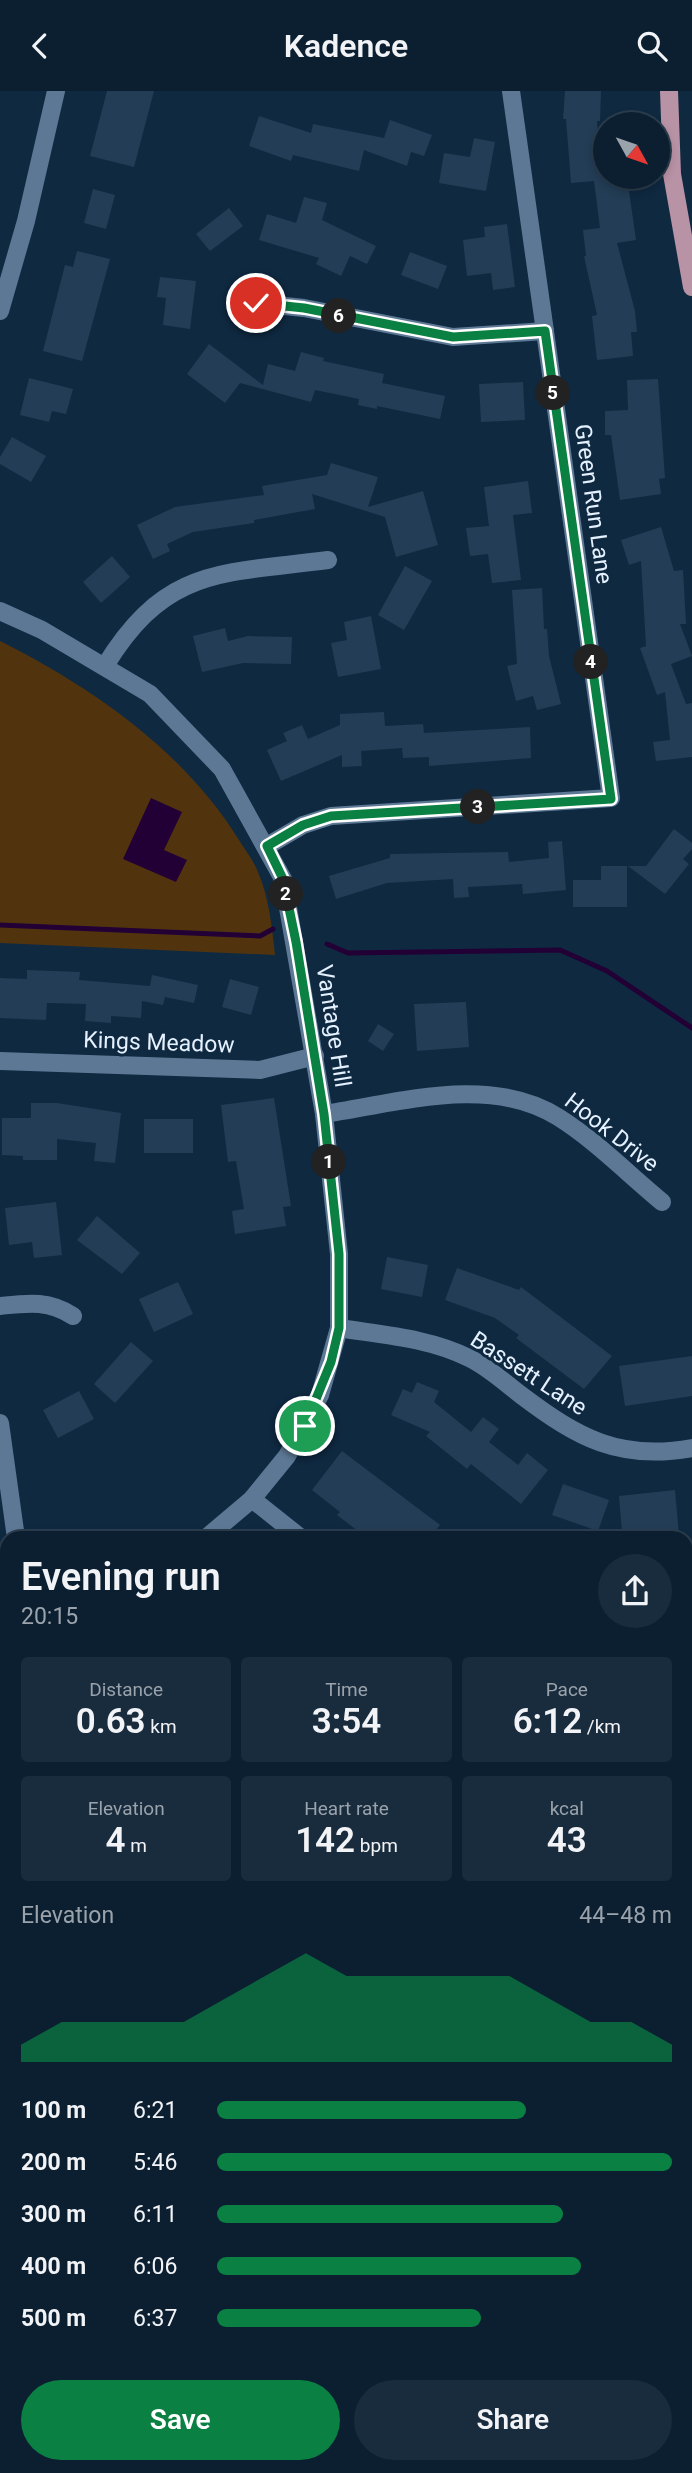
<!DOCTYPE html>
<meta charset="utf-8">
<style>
:root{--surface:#0b1f31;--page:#192c3d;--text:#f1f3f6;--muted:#9aa2ab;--line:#2b3d4d;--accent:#0b8043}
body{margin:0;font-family:Roboto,sans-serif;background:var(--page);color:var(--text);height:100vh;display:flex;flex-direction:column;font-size:26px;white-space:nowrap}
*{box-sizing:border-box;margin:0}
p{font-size:23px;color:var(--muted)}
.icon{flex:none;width:38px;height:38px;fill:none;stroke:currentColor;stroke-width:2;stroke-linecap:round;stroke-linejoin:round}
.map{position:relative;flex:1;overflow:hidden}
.side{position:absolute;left:0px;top:1440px;width:693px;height:943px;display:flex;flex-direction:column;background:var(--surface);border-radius:21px 21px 0 0;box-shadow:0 4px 10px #0003,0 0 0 2px var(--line)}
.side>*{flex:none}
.needle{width:46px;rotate:130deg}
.fabs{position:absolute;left:593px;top:21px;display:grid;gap:14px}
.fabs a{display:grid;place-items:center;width:77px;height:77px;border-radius:50%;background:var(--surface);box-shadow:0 4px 10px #0003,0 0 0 2px var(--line);font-size:35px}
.pin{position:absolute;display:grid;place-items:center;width:60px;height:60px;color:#fff;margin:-30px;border:4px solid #fff;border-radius:50%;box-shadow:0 2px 7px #0007}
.km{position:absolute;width:35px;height:35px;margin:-18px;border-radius:50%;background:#222;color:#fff;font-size:19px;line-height:35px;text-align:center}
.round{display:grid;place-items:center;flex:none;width:74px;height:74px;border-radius:37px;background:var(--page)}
.head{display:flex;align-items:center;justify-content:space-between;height:119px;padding:0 21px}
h1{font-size:38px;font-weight:600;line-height:52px}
.figures{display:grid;grid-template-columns:repeat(3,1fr);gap:10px;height:119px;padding:7px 21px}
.figures div{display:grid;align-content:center;border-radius:7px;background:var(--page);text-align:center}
.figures b{font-size:35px;font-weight:600}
.figures small{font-size:19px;font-weight:400}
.figures p{font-size:19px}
.chart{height:196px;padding:14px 21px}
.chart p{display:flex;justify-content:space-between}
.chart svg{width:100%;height:126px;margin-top:7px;fill:var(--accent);opacity:.7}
.primary-button{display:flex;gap:14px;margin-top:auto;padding:14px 21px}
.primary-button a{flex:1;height:80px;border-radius:42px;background:var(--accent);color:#fff;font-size:28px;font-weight:600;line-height:80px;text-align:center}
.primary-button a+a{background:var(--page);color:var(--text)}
ul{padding:0 21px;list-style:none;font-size:23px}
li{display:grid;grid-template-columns:112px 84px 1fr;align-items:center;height:52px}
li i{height:18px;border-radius:9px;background:var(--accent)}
header{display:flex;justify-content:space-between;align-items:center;height:91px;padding:0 21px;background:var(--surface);font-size:32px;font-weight:600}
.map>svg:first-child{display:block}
.green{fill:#51340e}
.water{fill:#220035}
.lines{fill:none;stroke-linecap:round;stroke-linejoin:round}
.stream{stroke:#220035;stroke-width:5}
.river{stroke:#220035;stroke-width:33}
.building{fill:#233d56}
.path{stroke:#5b7084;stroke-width:3.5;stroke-dasharray:5 5;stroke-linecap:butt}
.minor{stroke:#5d7895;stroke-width:18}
.major{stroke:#b892a5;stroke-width:18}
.route-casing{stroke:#fff;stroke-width:14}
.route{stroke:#0b8043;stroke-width:9}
.labels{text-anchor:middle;stroke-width:6;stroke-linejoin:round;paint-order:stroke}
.street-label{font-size:23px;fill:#e5f1fe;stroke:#0f2941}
</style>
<header><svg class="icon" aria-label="back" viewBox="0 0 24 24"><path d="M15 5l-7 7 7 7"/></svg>Kadence<svg class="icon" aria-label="search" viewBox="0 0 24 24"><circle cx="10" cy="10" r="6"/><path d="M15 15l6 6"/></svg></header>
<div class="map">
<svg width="692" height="2382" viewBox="0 0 692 2382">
<rect width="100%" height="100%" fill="#0f2941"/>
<!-- green -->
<g class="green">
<path d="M0 550C92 596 184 660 239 749 245 759 254 770 258 781 269 806 272 837 275 864L0 852Z"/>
<polygon points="0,2175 7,2175 7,2376 686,2376 686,2215 692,2214 692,2382 0,2382"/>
</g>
<!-- water -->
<polygon class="water" points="151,707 182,721 164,759 187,769 176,791 123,768"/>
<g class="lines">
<!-- stream -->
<g class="stream">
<polyline points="0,834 260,845 273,838"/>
<polyline points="327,853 348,862 560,859 607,880 692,937"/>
</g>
<!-- river -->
<g class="river">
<polyline points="0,2236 7,2236"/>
<polyline points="686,2376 692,2379"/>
</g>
</g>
<!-- building -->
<g class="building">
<polygon points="107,0 154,0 134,76 90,65"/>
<polygon points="565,0 601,0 600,30 597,30 599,62 606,62 606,86 627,86 636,149 617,152 635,220 637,241 631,241 633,265 597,269 592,225 597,224 584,165 586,165 583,139 600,137 594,90 571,92 566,28 563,28"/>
<polygon points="259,25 311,42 313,33 384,47 390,29 432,44 424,65 411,61 407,75 364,59 359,80 293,64 291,70 249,55"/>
<polygon points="474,47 495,51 486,100 439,92 444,62 470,66"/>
<polygon points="93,98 115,104 106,138 84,132"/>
<polygon points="304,106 327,112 322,129 376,155 367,173 350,165 341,185 316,173 319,167 259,149 267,123 296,132"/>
<polygon points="229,117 243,135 210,160 196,143"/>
<polygon points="507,133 515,196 493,199 491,182 467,185 463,149 485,146 484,136"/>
<polygon points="77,160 110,168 82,270 43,260 65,174 73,176"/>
<polygon points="410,161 447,175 438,198 401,184"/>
<polygon points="160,186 196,190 190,238 163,234 166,207 157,206"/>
<polygon points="209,253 263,294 268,273 295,280 301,261 324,267 323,270 384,283 382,292 445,305 440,328 377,315 377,318 358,314 359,308 315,299 311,311 240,292 225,312 187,283"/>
<polygon points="29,287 73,298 66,323 52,320 49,331 20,324"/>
<polygon points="658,288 665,387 659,388 661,403 620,409 611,344 605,344 605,320 628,319 627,289"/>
<polygon points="523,291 525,329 481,331 479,293"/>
<polygon points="12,346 46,365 31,391 0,373 0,366"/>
<polygon points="331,372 378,386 368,416 423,400 438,454 396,466 385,426 312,403 315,418 254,429 254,432 193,441 167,453 170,460 153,468 137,434 175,416 264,404 262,395 327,384"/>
<polygon points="528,390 532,422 513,424 521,489 492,492 488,463 470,465 466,437 489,435 484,396"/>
<polygon points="661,436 674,480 683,479 686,533 680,533 692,565 671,573 686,613 692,612 692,666 656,670 653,651 670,649 665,601 657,604 640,557 646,555 641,470 629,474 621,449"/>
<polygon points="112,465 130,486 101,512 83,491"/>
<polygon points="405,475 432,490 404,539 378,524"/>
<polygon points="542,497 544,538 547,538 549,565 561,613 537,619 533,605 516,610 507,575 517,573 512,499"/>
<polygon points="371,525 381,578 338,586 331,552 347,549 344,531"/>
<polygon points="225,537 228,550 248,545 292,546 291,573 243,572 202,581 193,545"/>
<polygon points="384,621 385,635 423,633 424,642 530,636 531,667 429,675 429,666 403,667 402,657 361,660 362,675 342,676 342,664 281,690 267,659 287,650 283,642 302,634 308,648 340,634 340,623"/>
<polygon points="674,738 692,752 692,758 683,768 689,773 665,803 628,775 646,775"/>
<polygon points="562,750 566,799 523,803 522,793 468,796 469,806 454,807 453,788 387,792 336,808 329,785 390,767 390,763 508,761 509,771 549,767 548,751"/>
<polygon points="601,775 627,775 627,816 573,816 573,789 601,789"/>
<polygon points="27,879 80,881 79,889 150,895 152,884 198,894 194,912 165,906 163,914 142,910 141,927 111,925 111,932 85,930 86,913 47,912 46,929 0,927 0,887 27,888"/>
<polygon points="230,888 259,896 251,924 222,916"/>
<polygon points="466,911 469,956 417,960 414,913"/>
<polygon points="378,933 394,943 383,960 368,950"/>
<polygon points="274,1007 291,1115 283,1116 286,1135 235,1143 232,1120 244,1118 236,1070 228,1071 221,1014"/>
<polygon points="31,1012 57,1012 121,1022 115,1072 94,1070 96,1052 57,1048 57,1069 23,1069 23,1065 2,1064 2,1027 31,1027"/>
<rect x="144" y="1028" width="49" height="34"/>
<polygon points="56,1111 62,1164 34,1167 32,1151 9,1154 5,1117"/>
<polygon points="97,1125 140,1162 122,1183 77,1149"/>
<polygon points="387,1166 428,1174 422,1206 381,1198"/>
<polygon points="457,1177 519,1199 521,1196 612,1265 584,1298 516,1247 519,1244 495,1227 445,1209"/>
<polygon points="178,1191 193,1223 154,1241 139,1208"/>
<polygon points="131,1251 153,1270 115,1312 94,1293"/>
<polygon points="692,1265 692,1305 625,1315 619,1275"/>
<polygon points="417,1291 439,1300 434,1311 471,1341 483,1326 499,1338 489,1351 518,1374 527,1362 548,1379 521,1413 471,1373 467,1378 426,1345 430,1341 391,1324 403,1298 412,1302"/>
<polygon points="79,1300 94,1328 58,1347 43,1319"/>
<polygon points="342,1360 440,1434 436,1439 446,1447 367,1447 337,1424 340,1421 312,1399"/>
<polygon points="563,1393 609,1409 598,1440 552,1424"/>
<polygon points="675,1399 679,1445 648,1447 647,1438 622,1441 619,1405"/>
</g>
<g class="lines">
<!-- path -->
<g class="path">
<polyline points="408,2376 414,2382"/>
<polyline points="190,2382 212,2376"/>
</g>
<!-- minor -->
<g class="minor">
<polyline points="256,212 304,217 453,246 545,240"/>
<polyline points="0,220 26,130 56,0"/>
<polyline points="0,520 42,539 150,603 222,678 283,788 324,1023 339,1163 339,1237 320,1304 287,1365 252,1408 206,1447"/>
<path d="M105 575C166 475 222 483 328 469"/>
<polyline points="267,755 303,734 331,725 611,707 511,0"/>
<polyline points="0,970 260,979 315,965"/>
<path d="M324 1023C398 1012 490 983 558 1026 595 1049 628 1083 662 1111"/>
<path d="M0 1215C28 1212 49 1209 73 1225"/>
<path d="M339 1237C383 1244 429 1247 469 1267 488 1276 504 1291 521 1304 578 1347 619 1370 692 1357"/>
<polyline points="0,1332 16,1447"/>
<polyline points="252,1408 301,1447"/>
<polyline points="0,1512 7,1511"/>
<polyline points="686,1689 692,1688"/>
<polyline points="686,2028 692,2030"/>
<polyline points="0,2054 7,2053"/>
</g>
<!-- major -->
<polyline class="major" points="669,0 672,83 692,196"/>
</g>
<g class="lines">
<defs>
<polyline id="route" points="256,212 304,217 453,246 545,240 611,708 331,725 303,734 267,755 283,788 296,851 324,1023 339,1163 339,1237 331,1271 305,1335"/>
</defs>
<!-- route casing -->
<use href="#route" class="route-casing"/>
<!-- route -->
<use href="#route" class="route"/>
</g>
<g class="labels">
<!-- street labels -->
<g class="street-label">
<text transform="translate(594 413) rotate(82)" y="8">Green Run Lane</text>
<text transform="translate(334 935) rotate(81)" y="8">Vantage Hill</text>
<text transform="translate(159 951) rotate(2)" y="8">Kings Meadow</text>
<text transform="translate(612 1041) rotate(38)" y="8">Hook Drive</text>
<text transform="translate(529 1282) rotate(33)" y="8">Bassett Lane</text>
</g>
</g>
</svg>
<div class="fabs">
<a><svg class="needle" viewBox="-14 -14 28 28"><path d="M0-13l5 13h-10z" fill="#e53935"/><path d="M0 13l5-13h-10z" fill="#9aa2ab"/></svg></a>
</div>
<div class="pin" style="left:305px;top:1335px;background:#1e9e55"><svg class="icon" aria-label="arrive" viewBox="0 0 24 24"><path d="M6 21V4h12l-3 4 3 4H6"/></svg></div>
<div class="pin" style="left:256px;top:212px;background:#d93025"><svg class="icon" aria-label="check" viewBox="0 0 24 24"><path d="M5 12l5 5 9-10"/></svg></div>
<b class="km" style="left:329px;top:1071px">1</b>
<b class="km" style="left:286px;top:803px">2</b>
<b class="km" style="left:478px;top:716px">3</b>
<b class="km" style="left:591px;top:571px">4</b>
<b class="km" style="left:553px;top:302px">5</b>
<b class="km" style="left:339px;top:225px">6</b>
<section class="side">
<div class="head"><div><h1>Evening run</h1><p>20:15</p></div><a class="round"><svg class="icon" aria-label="share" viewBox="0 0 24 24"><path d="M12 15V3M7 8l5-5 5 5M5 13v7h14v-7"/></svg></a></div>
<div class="figures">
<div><p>Distance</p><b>0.63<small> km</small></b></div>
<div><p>Time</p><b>3:54</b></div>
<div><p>Pace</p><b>6:12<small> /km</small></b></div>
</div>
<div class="figures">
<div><p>Elevation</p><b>4<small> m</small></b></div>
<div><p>Heart rate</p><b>142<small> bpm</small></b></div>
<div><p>kcal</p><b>43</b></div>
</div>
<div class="chart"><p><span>Elevation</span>44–48 m</p>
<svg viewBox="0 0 160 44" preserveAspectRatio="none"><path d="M0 44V38L10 30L20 30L30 30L40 30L50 22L60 14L70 6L80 14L90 14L100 14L110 14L120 14L130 22L140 30L150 30L160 38V44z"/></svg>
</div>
<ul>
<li><b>100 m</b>6:21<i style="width:68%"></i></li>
<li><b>200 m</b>5:46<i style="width:100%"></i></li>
<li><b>300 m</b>6:11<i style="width:76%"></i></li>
<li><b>400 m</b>6:06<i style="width:80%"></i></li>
<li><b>500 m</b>6:37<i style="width:58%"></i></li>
</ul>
<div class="primary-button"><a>Save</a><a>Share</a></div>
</section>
</div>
